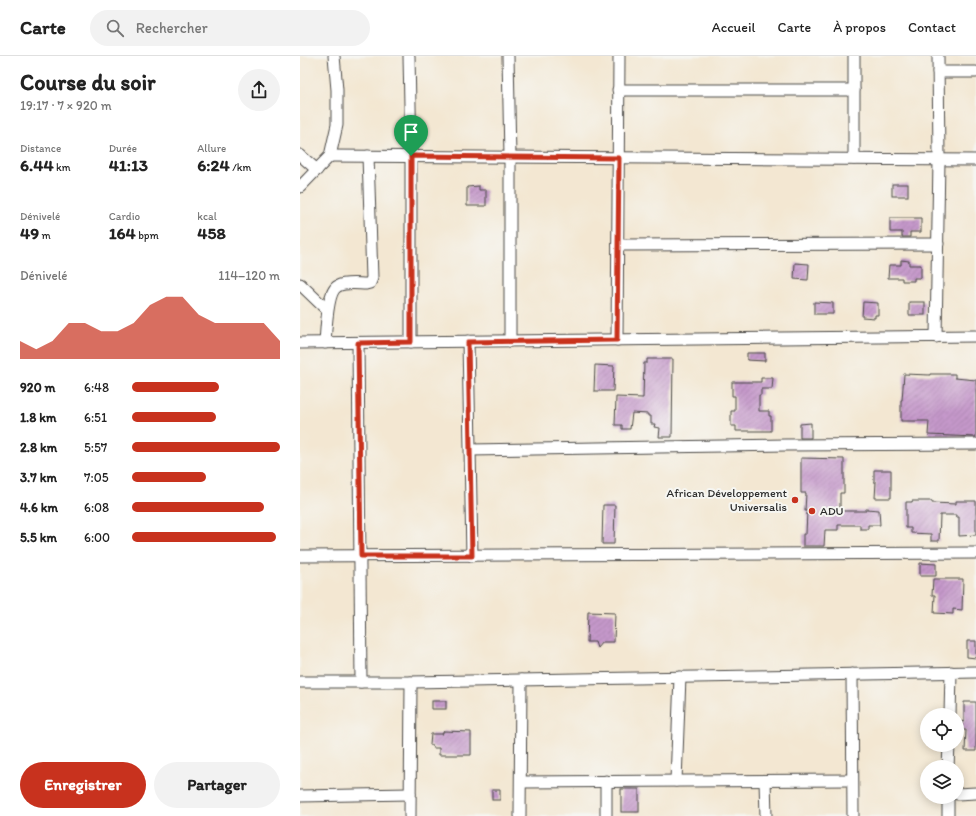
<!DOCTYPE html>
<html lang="fr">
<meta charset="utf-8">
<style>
:root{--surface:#fff;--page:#f2f2f2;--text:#222;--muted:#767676;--line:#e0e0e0;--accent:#c8321e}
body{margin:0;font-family:Itim,sans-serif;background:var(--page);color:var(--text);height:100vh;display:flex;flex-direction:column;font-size:15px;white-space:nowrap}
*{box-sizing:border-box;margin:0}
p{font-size:13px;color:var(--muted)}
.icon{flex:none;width:22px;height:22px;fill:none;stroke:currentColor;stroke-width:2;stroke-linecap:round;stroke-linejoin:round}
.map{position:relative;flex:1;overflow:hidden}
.drawer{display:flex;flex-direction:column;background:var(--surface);width:300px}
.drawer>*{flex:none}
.controls{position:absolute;left:620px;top:652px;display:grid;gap:8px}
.controls a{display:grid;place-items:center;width:44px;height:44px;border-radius:50%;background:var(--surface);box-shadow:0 2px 10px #0003;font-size:20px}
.pin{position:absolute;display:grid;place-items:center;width:34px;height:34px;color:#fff;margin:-41px -17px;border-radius:50% 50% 50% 0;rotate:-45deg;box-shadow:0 0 4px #0007}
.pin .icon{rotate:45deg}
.round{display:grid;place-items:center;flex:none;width:42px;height:42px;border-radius:21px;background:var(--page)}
.overview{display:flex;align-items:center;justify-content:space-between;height:68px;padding:0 20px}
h1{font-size:22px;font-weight:700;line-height:30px}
.figures{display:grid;grid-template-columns:repeat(3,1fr);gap:6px;height:68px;padding:4px 20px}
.figures div{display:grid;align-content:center}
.figures b{font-size:17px;font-weight:700}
.figures small{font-size:11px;font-weight:400}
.figures p{font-size:11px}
.chart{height:112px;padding:8px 20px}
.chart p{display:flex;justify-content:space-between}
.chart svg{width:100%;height:72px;margin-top:4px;fill:var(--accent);opacity:.7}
.action{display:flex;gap:8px;margin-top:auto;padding:8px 20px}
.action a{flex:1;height:46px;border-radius:24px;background:var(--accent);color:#fff;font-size:16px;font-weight:700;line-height:46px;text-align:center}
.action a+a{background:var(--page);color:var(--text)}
ul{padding:0 20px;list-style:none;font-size:13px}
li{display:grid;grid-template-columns:64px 48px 1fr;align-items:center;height:30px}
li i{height:10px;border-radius:5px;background:var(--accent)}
header{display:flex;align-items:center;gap:24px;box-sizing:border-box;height:56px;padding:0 20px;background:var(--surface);border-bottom:1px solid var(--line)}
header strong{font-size:19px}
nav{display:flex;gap:22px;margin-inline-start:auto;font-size:14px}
.search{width:280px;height:36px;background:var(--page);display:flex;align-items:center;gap:10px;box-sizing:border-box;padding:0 14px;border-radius:22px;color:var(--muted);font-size:15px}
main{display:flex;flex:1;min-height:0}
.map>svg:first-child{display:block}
.building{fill:url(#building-hatch)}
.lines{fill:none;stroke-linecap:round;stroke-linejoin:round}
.minor-casing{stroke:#494744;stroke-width:13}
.minor{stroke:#fff;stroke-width:11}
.route-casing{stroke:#fff;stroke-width:8}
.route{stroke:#c8321e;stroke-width:5}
.poi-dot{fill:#c8321e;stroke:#f6f6f2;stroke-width:1.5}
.labels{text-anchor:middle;stroke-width:4;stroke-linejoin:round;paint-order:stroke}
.poi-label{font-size:12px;fill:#2b2b2b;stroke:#f6f6f2;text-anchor:end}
</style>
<header>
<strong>Carte</strong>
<div class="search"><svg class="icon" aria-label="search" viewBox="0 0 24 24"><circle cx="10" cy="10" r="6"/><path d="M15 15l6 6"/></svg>Rechercher</div>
<nav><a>Accueil</a><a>Carte</a><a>À propos</a><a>Contact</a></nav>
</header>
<main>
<section class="drawer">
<div class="overview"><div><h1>Course du soir</h1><p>19:17 · 7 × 920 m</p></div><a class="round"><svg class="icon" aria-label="share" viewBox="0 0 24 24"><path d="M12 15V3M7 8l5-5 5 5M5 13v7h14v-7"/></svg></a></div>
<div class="figures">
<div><p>Distance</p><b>6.44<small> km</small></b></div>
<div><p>Durée</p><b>41:13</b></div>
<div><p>Allure</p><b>6:24<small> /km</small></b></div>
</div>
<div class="figures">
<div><p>Dénivelé</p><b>49<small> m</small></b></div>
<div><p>Cardio</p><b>164<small> bpm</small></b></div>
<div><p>kcal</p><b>458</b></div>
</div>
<div class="chart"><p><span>Dénivelé</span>114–120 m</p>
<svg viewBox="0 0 160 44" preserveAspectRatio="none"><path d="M0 44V33L10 38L20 33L30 22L40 22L50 27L60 27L70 22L80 11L90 6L100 6L110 17L120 22L130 22L140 22L150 22L160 33V44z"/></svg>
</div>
<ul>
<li><b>920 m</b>6:48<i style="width:59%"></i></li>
<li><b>1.8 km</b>6:51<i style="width:57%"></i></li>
<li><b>2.8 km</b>5:57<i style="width:100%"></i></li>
<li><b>3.7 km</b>7:05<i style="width:50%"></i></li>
<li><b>4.6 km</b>6:08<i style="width:89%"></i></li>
<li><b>5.5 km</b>6:00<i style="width:97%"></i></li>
</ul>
<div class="action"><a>Enregistrer</a><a>Partager</a></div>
</section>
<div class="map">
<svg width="676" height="760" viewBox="0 0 676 760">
<defs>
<pattern id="building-hatch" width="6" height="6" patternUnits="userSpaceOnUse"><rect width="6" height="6" fill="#c598ca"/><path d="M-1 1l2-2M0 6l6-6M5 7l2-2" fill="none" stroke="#a07ca4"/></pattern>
</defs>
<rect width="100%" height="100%" fill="#f6f6f2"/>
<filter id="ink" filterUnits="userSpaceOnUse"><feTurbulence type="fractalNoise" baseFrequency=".025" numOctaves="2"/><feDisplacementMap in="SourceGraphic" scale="8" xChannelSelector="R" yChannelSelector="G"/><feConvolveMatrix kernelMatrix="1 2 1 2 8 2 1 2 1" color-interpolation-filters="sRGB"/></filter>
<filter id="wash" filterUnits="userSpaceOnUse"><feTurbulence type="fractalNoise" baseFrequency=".012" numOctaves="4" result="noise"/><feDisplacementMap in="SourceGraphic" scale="16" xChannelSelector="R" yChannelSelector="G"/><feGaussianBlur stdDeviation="0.9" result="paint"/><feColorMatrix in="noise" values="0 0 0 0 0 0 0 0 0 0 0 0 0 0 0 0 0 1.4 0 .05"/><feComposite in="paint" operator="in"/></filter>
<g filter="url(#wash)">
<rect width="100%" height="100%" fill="#f3e7d2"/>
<g id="blocks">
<!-- building -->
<g class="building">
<rect x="592" y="128" width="16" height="12"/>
<polygon points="179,130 179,134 186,134 186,150 167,150 167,131"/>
<polygon points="590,162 621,162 621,176 610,176 610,181 602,181 602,176 590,176"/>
<polygon points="601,204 609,205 609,209 621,209 621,222 614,222 614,225 602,225 602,222 588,222 589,209 601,209"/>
<polygon points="495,207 509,208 508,224 494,223"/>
<polygon points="514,246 533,247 533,258 514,258"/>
<polygon points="563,246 578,247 578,259 575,259 575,262 562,261"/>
<rect x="609" y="246" width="16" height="13"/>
<polygon points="447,297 465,297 465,305 447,304"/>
<polygon points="347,303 373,303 372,381 359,381 360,372 354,371 355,368 351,368 351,360 348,360 348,358 332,357 330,373 322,373 322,369 315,369 316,341 343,342 344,307 347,307"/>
<polygon points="295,309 314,310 313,335 294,335"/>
<polygon points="604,318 630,319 630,318 655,318 655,322 676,324 676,381 628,379 629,365 601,365 601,344 602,344"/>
<polygon points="461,322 473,322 472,333 461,333 461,339 459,339 459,355 469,355 469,360 471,360 471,375 436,375 436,370 431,370 431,355 435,355 435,340 432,340 432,326 461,326"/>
<polygon points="511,367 511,382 500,382 500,368"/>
<polygon points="501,402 544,403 544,437 540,437 540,455 566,455 566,453 579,454 580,469 568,469 568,473 560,473 560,469 538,469 538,474 525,474 524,490 503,490 503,478 506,478 507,455 505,455 506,437 501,437"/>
<polygon points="574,414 591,414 591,442 575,442 576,426 574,426"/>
<polygon points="612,445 632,445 632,447 656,448 656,445 676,445 676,479 659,480 659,461 656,461 656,459 640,459 639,485 631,485 631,478 611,477 611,472 606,472 606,446 612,446"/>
<polygon points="303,449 315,449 314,488 302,488"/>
<polygon points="620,507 636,508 636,520 620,520"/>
<polygon points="633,523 663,523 662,554 653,553 653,558 634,557 635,539 632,539"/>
<polygon points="288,556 315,557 314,586 302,586 297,592 295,586 287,586"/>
<polygon points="667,585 676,585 676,602 667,601"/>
<rect x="132" y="645" width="14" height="8"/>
<polygon points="664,646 676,646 676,695 665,695 666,674 662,674 662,665 664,666"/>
<polygon points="144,675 171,676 171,699 139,699 139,692 133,692 133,690 130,689 131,678 142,678"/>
<rect x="321" y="733" width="18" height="23"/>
<rect x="192" y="734" width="8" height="10"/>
</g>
</g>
</g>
<g filter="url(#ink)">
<use href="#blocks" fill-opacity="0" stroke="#494744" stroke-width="1"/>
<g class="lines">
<defs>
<g id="minor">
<polyline points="109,0 111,100 111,286"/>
<polyline points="208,0 210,101 210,285"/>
<polyline points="638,16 676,16"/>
<polyline points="318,34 554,34"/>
<polyline points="0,99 17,114"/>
<polyline points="30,100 676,104"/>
<polyline points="554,103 554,0"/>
<polyline points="0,131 30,100 37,69 37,34 34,0"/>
<polyline points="318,189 638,188"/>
<polyline points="0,228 27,254"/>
<polyline points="636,281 639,104 638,0"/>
<polyline points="317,284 319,0"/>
<polyline points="168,285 172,500"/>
<polyline points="0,287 676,280"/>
<path d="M25 287C26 275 27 235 38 230 45 226 58 228 66 228L70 227 72 222 68 100"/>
<polyline points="58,287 61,626"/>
<polyline points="171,394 485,389 676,388"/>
<polyline points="0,500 676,497"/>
<polyline points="552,618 553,760"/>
<polyline points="0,626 111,626 676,616"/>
<polyline points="650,659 651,616"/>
<polyline points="648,711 649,689"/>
<polyline points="306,725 306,760"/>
<polyline points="376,725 380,621"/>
<polyline points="465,725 466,760"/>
<polyline points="221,726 552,724"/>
<polyline points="657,738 676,737"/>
<polyline points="0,740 110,738"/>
<polyline points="110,760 111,626"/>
<polyline points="220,760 221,624"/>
<polyline points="648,760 648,741"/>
</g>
</defs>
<!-- minor casing -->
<use href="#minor" class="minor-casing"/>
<!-- minor -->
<use href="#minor" class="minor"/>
</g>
</g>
<g class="lines" filter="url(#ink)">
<defs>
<polygon id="route" points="111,100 319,102 317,284 168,286 172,500 61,500 58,287 111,286"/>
</defs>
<!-- route casing -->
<use href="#route" class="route-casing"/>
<!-- route -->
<use href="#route" class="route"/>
</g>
<!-- markers -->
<g class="poi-dot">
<circle cx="495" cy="444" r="4"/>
<circle cx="512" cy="455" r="4"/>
</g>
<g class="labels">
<!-- poi labels -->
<g class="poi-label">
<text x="487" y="441">African Développement<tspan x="487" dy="14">Universalis</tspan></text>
<text x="520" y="459" text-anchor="start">ADU</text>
</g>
</g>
</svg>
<div class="controls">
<a><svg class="icon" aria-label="locate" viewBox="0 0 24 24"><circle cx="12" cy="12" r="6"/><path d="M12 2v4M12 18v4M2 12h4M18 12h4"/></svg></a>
<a><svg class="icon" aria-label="layers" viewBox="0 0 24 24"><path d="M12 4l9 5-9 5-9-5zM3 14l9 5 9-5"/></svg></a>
</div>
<div class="pin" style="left:111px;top:100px;background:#1e9e55"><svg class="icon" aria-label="arrive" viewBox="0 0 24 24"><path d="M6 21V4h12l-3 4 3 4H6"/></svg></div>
</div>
</main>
